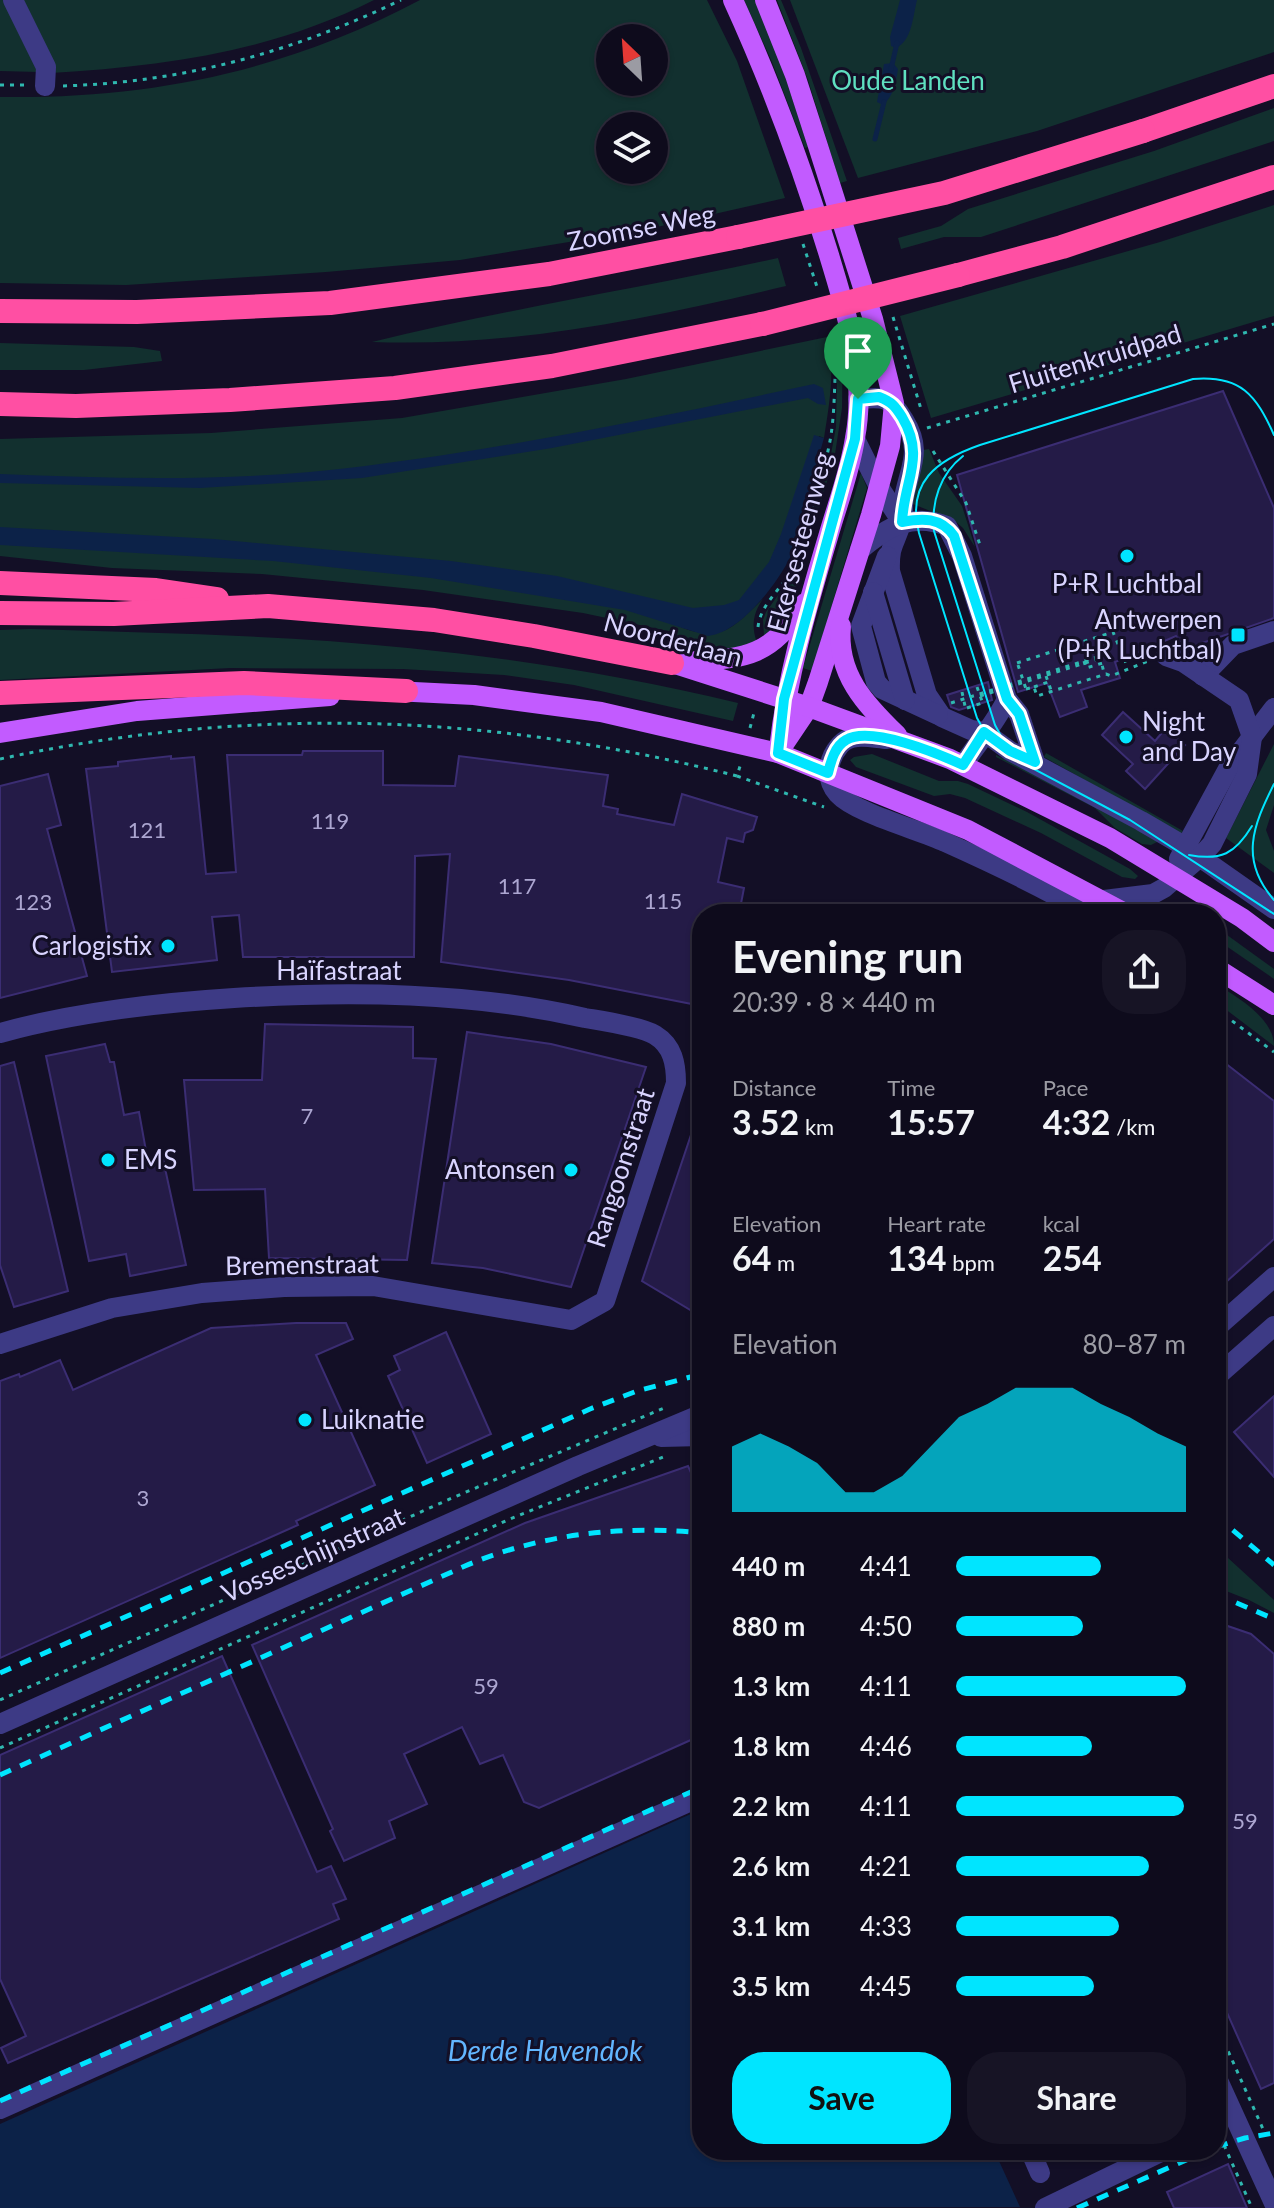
<!DOCTYPE html>
<meta charset="utf-8">
<style>
:root{--surface:#0e0b1c;--page:#171425;--text:#f1f3f6;--muted:#9b9ba3;--line:#2e2b3b;--accent:#00e5ff}
body{margin:0;font-family:Lato,sans-serif;background:var(--page);color:var(--text);height:100vh;display:flex;flex-direction:column;font-size:30px;white-space:nowrap}
*{box-sizing:border-box;margin:0}
p{font-size:26px;color:var(--muted)}
.icon{flex:none;width:44px;height:44px;fill:none;stroke:currentColor;stroke-width:2;stroke-linecap:round;stroke-linejoin:round}
.map{position:relative;flex:1;overflow:hidden}
.details{position:absolute;left:692px;top:904px;width:534px;height:1256px;display:flex;flex-direction:column;background:var(--surface);border-radius:32px;box-shadow:0 2px 6px #0004,0 0 0 2px var(--line)}
.details>*{flex:none}
.needle{width:52px;rotate:335deg}
.buttons{position:absolute;left:596px;top:24px;display:grid;gap:16px}
.buttons a{display:grid;place-items:center;width:72px;height:72px;border-radius:50%;background:var(--surface);box-shadow:0 2px 6px #0004,0 0 0 2px var(--line);font-size:40px}
.pin{position:absolute;display:grid;place-items:center;width:68px;height:68px;color:#fff;margin:-82px -34px;border-radius:50% 50% 50% 0;rotate:-45deg;box-shadow:0 0 8px #0007}
.pin .icon{rotate:45deg}
.round{display:grid;place-items:center;flex:none;width:84px;height:84px;border-radius:32px;background:var(--page)}
.head{display:flex;align-items:center;justify-content:space-between;height:136px;padding:0 40px}
h1{font-size:44px;font-weight:700;line-height:60px}
.metrics{display:grid;grid-template-columns:repeat(3,1fr);gap:12px;height:136px;padding:8px 40px}
.metrics div{display:grid;align-content:center}
.metrics b{font-size:34px;font-weight:700}
.metrics small{font-size:22px;font-weight:400}
.metrics p{font-size:22px}
.chart{height:224px;padding:16px 40px}
.chart p{display:flex;justify-content:space-between}
.chart svg{width:100%;height:144px;margin-top:8px;fill:var(--accent);opacity:.7}
.primary-button{display:flex;gap:16px;margin-top:auto;padding:16px 40px}
.primary-button a{flex:1;height:92px;border-radius:32px;background:var(--accent);color:#111;font-size:32px;font-weight:700;line-height:92px;text-align:center}
.primary-button a+a{background:var(--page);color:var(--text)}
ul{padding:0 40px;list-style:none;font-size:26px}
li{display:grid;grid-template-columns:128px 96px 1fr;align-items:center;height:60px}
li i{height:20px;border-radius:10px;background:var(--accent)}
.map>svg:first-child{display:block}
.green{fill:#12302f;fill-rule:evenodd}
.water{fill:#0c2248}
.lines{fill:none;stroke-linecap:round;stroke-linejoin:round}
.stream{stroke:#0c2248;stroke-width:5}
.building{fill:#241b47;stroke:#3b2d73;stroke-width:2}
.path{stroke:#2fb8b0;stroke-width:3;stroke-dasharray:4 6;stroke-linecap:butt}
.minor{stroke:#3d3a85;stroke-width:20}
.major{stroke:#c25bff;stroke-width:20}
.highway{stroke:#ff4fa3;stroke-width:24}
.tram{stroke:#00e5ff;stroke-width:2}
.rail{stroke:#00e5ff;stroke-width:5;stroke-dasharray:12 10;stroke-linecap:butt}
.path-bridge{stroke:#2fb8b0;stroke-width:3;stroke-dasharray:4 6;stroke-linecap:butt}
.highway-bridge{stroke:#ff4fa3;stroke-width:24}
.route-casing{stroke:#fff;stroke-width:16}
.route{stroke:#00e5ff;stroke-width:10}
.poi-dot{fill:#00e5ff;stroke:#130f26;stroke-width:3}
.labels{text-anchor:middle;stroke-width:6;stroke-linejoin:round;paint-order:stroke}
.number-label{font-size:22px;fill:#aca6d1}
.park-label{font-size:26px;fill:#5fe0c0;stroke:#130f26}
.street-label{font-size:26px;fill:#d9d4ff;stroke:#130f26}
.poi-label{font-size:26px;fill:#d9d4ff;stroke:#130f26;text-anchor:end}
.water-label{font-size:28px;font-style:italic;fill:#62b6ff;stroke:#130f26}
</style>
<div class="map">
<svg width="1274" height="2208" viewBox="0 0 1274 2208">
<rect width="100%" height="100%" fill="#130f26"/>
<!-- green -->
<g class="green">
<polygon points="0,0 8,0 39,72 0,71"/>
<path d="M19 0H374C271 52 164 66 51 73Z"/>
<path d="M420 0H707L737 61 785 198 648 229 460 260 326 272 126 285 0 283V97C151 99 286 71 420 0ZM610 38H654V82H610ZM610 126H654V170H610Z"/>
<polygon points="744,0 755,0 779,58 808,147 805,148 772,62"/>
<polygon points="777,0 781,0 801,48 847,181 840,183 808,80"/>
<polygon points="790,0 1274,0 1274,52 1037,131 858,178"/>
<polygon points="1274,108 1274,141 981,237 944,237 901,249 898,238 941,226 968,209 1154,151"/>
<polygon points="1274,205 1274,316 931,418 900,316 1160,242"/>
<path d="M778 258 786 286C647 319 516 347 372 342 506 309 643 288 778 258Z"/>
<polygon points="843,332 842,408 835,454 794,595 781,620 764,636 763,620 766,612 796,570 831,454 836,427 838,333"/>
<path d="M827 337C836 368 829 406 824 438L819 436 781 556 752 600 678 626C722 644 732 628 763 599 753 613 751 626 757 643 725 654 704 649 672 643L673 632 583 613 423 590 262 574 112 568 0 556V439L211 433 402 418 626 379Z"/>
<polygon points="0,343 134,347 160,351 162,361 84,370 0,370"/>
<polygon points="929,449 939,473 962,506 975,547 963,528 955,521 908,502 923,450"/>
<polygon points="861,473 867,488 812,671 803,668"/>
<path d="M31 629C157 633 283 635 408 648 520 659 629 677 738 703L733 721 574 685 504 675 403 669 230 668 0 680V630Z"/>
<polygon points="1274,744 1274,805 1266,830 1274,851 1274,873 1226,838"/>
<polygon points="1046,753 1183,831 1181,834 1044,757"/>
<polygon points="872,754 939,781 958,781 968,784 1027,812 1130,869 1138,876 1135,879 1122,877 1041,833 965,798 950,794 934,796 856,767 850,760 854,757"/>
<polygon points="996,755 1104,808 1159,841 1151,845 1142,844 1115,828 1095,808 996,757"/>
<polygon points="1216,927 1274,969 1274,979 1216,939"/>
<path d="M1216 984C1237 997 1274 1018 1274 1046L1216 1002Z"/>
<polygon points="1216,1547 1274,1600 1274,1613 1249,1600 1216,1587"/>
</g>
<!-- water -->
<g class="water">
<path d="M900 0H917C913 16 912 41 896 48L891 46 890 37Z"/>
<path d="M893 63 898 69C896 82 893 97 883 105L877 102 884 64Z"/>
<path d="M814 384 823 388 826 405 818 404 808 398 552 448 362 478 200 488 0 483V474C121 479 244 482 365 466 516 447 665 416 814 384Z"/>
<path d="M814 435 824 438 790 558C776 585 740 633 708 636L625 610 431 578 273 561 0 545V527L214 539 451 561 557 576 693 608 724 605 739 600 769 562 781 534Z"/>
<polygon points="702,1809 702,2150 994,2150 1020,2207 0,2208 0,2124"/>
</g>
<g class="lines">
<!-- stream -->
<g class="stream">
<polyline points="891,69 897,43"/>
<polyline points="875,139 884,102"/>
</g>
</g>
<!-- building -->
<g class="building">
<polygon points="1223,391 1274,508 1274,618 1185,649 1176,636 1115,662 1120,678 1081,690 1087,707 1060,717 1047,683 1018,692 957,475"/>
<polygon points="988,682 992,700 959,710 951,707 947,695"/>
<polygon points="1123,712 1155,741 1166,728 1185,745 1145,789 1126,771 1133,764 1102,735"/>
<polygon points="303,751 383,751 383,785 455,786 459,756 608,775 603,806 618,809 617,814 674,825 682,794 757,817 753,830 745,833 743,842 727,838 718,882 744,888 739,914 702,914 702,1006 569,980 441,962 450,854 415,856 414,957 243,957 239,915 212,917 217,960 112,972 86,769 118,766 118,762 171,756 171,759 194,757 206,874 236,872 227,755 302,755"/>
<polygon points="48,774 61,825 47,829 87,976 0,998 0,786"/>
<polygon points="265,1024 413,1027 413,1058 436,1059 407,1260 269,1258 265,1189 194,1190 184,1080 262,1080"/>
<polygon points="467,1032 551,1044 646,1067 571,1287 483,1268 432,1263"/>
<polygon points="105,1044 110,1062 114,1062 124,1115 139,1112 148,1162 163,1159 186,1265 130,1276 126,1254 89,1261 46,1056"/>
<polygon points="1216,1056 1274,1101 1274,1239 1216,1291"/>
<polygon points="14,1062 68,1291 14,1307 0,1265 0,1066"/>
<polygon points="699,1111 702,1112 702,1317 642,1281"/>
<polygon points="296,1323 346,1323 353,1339 316,1355 375,1485 296,1521 298,1525 0,1658 0,1381 19,1374 20,1377 60,1360 73,1390 211,1328"/>
<polygon points="446,1332 491,1434 427,1463 388,1376 400,1370 394,1356"/>
<polygon points="1274,1396 1274,1477 1234,1432"/>
<polygon points="688,1466 702,1497 702,1735 539,1808 524,1802 503,1755 480,1764 462,1727 404,1754 427,1804 389,1821 395,1838 344,1861 330,1831 333,1829 252,1645 525,1523"/>
<polygon points="1216,1622 1251,1634 1274,1654 1274,2083 1261,2089 1216,1988"/>
<polygon points="222,1656 317,1872 331,1866 346,1899 333,1904 339,1919 8,2063 1,2048 26,2036 0,1979 0,1755"/>
<polygon points="1228,2164 1247,2208 1174,2208 1167,2192"/>
</g>
<g class="lines">
<!-- path -->
<g class="path">
<polyline points="0,85 27,85"/>
<path d="M63 86C185 82 292 52 401 0"/>
<polyline points="803,244 818,290"/>
<polyline points="893,317 921,409"/>
<polyline points="927,428 1274,324"/>
<polyline points="933,451 966,503 981,548"/>
<path d="M758 627C761 601 785 588 794 564 809 527 821 485 829 446 835 418 834 388 836 359"/>
<polyline points="1100,656 1104,673"/>
<polyline points="1084,661 1086,668 1103,663"/>
<polyline points="1017,663 1113,632 1128,668"/>
<polyline points="1018,665 1027,692"/>
<polyline points="1046,676 1051,690"/>
<polyline points="977,687 982,701"/>
<polyline points="1034,687 1048,682"/>
<polyline points="1026,689 1034,687 1037,696 1106,674 1111,676 1148,661"/>
<polyline points="962,692 965,706"/>
<polyline points="967,708 982,703"/>
<polyline points="750,728 755,709"/>
<path d="M0 759C250 705 490 713 737 776L741 763"/>
<polyline points="737,776 824,807"/>
<polyline points="1216,1009 1274,1052"/>
<polyline points="0,1700 452,1498 664,1408"/>
<polyline points="0,1748 510,1519 663,1457"/>
<polyline points="1216,2024 1263,2129"/>
<polyline points="1216,2127 1252,2208"/>
</g>
<!-- minor -->
<g class="minor">
<polyline points="13,0 46,67 45,86"/>
<path d="M858 399C884 397 890 396 904 420 923 451 910 466 904 498 902 506 904 515 901 523 895 545 889 544 890 571L927 695 942 717 971 730 984 732 1010 751 1141 821 1184 846 1274 909"/>
<polyline points="855,439 879,487 902,522"/>
<path d="M860 550C887 527 912 512 947 526L962 556 1007 699 1019 714 1035 762"/>
<polyline points="887,556 861,626 876,682 882,689 938,715"/>
<polyline points="873,592 905,700"/>
<polyline points="1203,676 1233,645 1274,631"/>
<path d="M887 739C872 738 851 732 840 745 827 760 825 779 838 794 855 813 920 830 945 842 994 864 1043 887 1089 914"/>
<path d="M963 765C978 742 995 724 1007 699"/>
<polyline points="1179,859 1229,767 1274,708"/>
<polyline points="1104,900 1153,894 1164,888 1200,857 1212,844 1247,774 1252,737 1239,700 1183,662 1166,656"/>
<path d="M0 1033C76 1012 155 1003 234 998 350 991 471 992 585 1018 602 1021 642 1027 655 1035 673 1046 676 1064 676 1083L605 1301 571 1320 373 1286 284 1287 202 1293 112 1308 0 1344"/>
<polyline points="1216,1328 1274,1277"/>
<polyline points="1216,1377 1274,1326"/>
<polyline points="661,1437 702,1436"/>
<polyline points="0,1724 578,1466 702,1414"/>
<polyline points="1216,2076 1274,2203"/>
<polyline points="0,2109 702,1796"/>
<polyline points="1030,2150 1040,2173"/>
<polyline points="1045,2208 1165,2150"/>
</g>
<!-- major -->
<g class="major">
<path d="M733 0C771 83 802 167 829 255 847 315 867 374 855 438 850 472 837 505 828 537 807 607 787 677 779 749"/>
<polyline points="765,0 795,75 817,143 873,319 894,403 890,446 871,515 818,682 809,707 778,753"/>
<path d="M841 626C836 674 865 704 897 735"/>
<path d="M684 662C746 658 769 659 805 603"/>
<polyline points="672,663 809,707 950,759 1110,838 1242,918 1274,942"/>
<polyline points="394,691 474,695 601,712 778,753 968,830 1127,914"/>
<polyline points="0,733 137,711 330,696"/>
<polyline points="1216,968 1274,1005"/>
</g>
<!-- highway -->
<g class="highway">
<polyline points="1143,131 1274,86"/>
<polyline points="958,275 1062,247 1274,177"/>
<polyline points="0,311 137,312 330,303 549,274 738,237"/>
<polyline points="0,404 76,406 230,400 395,388 552,366 762,324"/>
<polyline points="0,583 156,590 217,599"/>
<polyline points="0,613 114,614 268,606 434,620 534,636 672,663"/>
<polyline points="0,693 244,683 406,691"/>
</g>
<!-- tram -->
<g class="tram">
<path d="M1274 435C1256 395 1241 375 1193 379L980 445C937 460 906 482 919 533L977 718 991 743 1000 751 1130 820 1274 914"/>
<path d="M963 456C940 474 931 502 934 531L995 725 1008 749"/>
<path d="M1274 784C1253 826 1239 860 1274 900"/>
<path d="M1189 855C1221 861 1235 854 1252 826"/>
</g>
<!-- rail -->
<g class="rail">
<polyline points="1216,1516 1274,1565"/>
<polyline points="1216,1594 1274,1619"/>
<polyline points="0,1673 590,1409 637,1391 702,1374"/>
<path d="M0 1775 465 1566C540 1534 621 1525 702 1533"/>
<polyline points="0,2101 702,1787"/>
<polyline points="1216,2147 1245,2138 1274,2133"/>
<polyline points="1077,2208 1209,2150"/>
</g>
<!-- path-bridge -->
<g class="path-bridge">
<polyline points="980,696 1101,658"/>
<polyline points="951,703 1100,656"/>
</g>
<!-- highway-bridge -->
<g class="highway-bridge">
<polyline points="738,237 944,193 1143,131"/>
<polyline points="762,324 958,275"/>
</g>
</g>
<g class="lines">
<defs>
<path id="route" d="M879 397C892 402 895 406 902 417 926 457 904 480 902 522 922 518 941 517 954 536L1007 699 1019 714 1035 762 1010 751 984 732 963 765C939 754 870 725 846 740 835 746 831 761 828 773L778 753 784 699 855 439 858 399Z"/>
</defs>
<!-- route casing -->
<use href="#route" class="route-casing"/>
<!-- route -->
<use href="#route" class="route"/>
</g>
<!-- markers -->
<g class="poi-dot">
<circle cx="1127" cy="556" r="8"/>
<rect x="1230" y="627" width="16" height="16" rx="4"/>
<circle cx="1126" cy="737" r="8"/>
<circle cx="168" cy="946" r="8"/>
<circle cx="108" cy="1160" r="8"/>
<circle cx="571" cy="1170" r="8"/>
<circle cx="305" cy="1420" r="8"/>
</g>
<g class="labels">
<!-- number labels -->
<g class="number-label">
<text x="330" y="829">119</text>
<text x="147" y="838">121</text>
<text x="517" y="894">117</text>
<text x="663" y="909">115</text>
<text x="33" y="910">123</text>
<text x="307" y="1124">7</text>
<text x="143" y="1506">3</text>
<text x="486" y="1694">59</text>
<text x="1245" y="1829">59</text>
</g>
<!-- park labels -->
<g class="park-label">
<text x="908" y="90">Oude Landen</text>
</g>
<!-- street labels -->
<g class="street-label">
<text transform="translate(641 228) rotate(-11)" y="9">Zoomse Weg</text>
<text transform="translate(1095 359) rotate(-17)" y="9">Fluitenkruidpad</text>
<text transform="translate(800 542) rotate(-75)" y="9">Ekersesteenweg</text>
<text transform="translate(673 640) rotate(15)" y="9">Noorderlaan</text>
<text x="339" y="980">Haïfastraat</text>
<text transform="translate(621 1168) rotate(-72)" y="9">Rangoonstraat</text>
<text transform="translate(302 1265) rotate(-1)" y="9">Bremenstraat</text>
<text transform="translate(313 1555) rotate(-24)" y="9">Vosseschijnstraat</text>
</g>
<!-- poi labels -->
<g class="poi-label">
<text x="1127" y="593" text-anchor="middle">P+R Luchtbal</text>
<text x="1222" y="629">Antwerpen<tspan x="1222" dy="30">(P+R Luchtbal)</tspan></text>
<text x="1142" y="731" text-anchor="start">Night<tspan x="1142" dy="30">and Day</tspan></text>
<text x="152" y="955">Carlogistix</text>
<text x="124" y="1169" text-anchor="start">EMS</text>
<text x="555" y="1179">Antonsen</text>
<text x="321" y="1429" text-anchor="start">Luiknatie</text>
</g>
<!-- water labels -->
<g class="water-label">
<text x="545" y="2061">Derde Havendok</text>
</g>
</g>
</svg>
<div class="buttons">
<a><svg class="needle" viewBox="-14 -14 28 28"><path d="M0-13l5 13h-10z" fill="#e53935"/><path d="M0 13l5-13h-10z" fill="#9b9ba3"/></svg></a>
<a><svg class="icon" aria-label="layers" viewBox="0 0 24 24"><path d="M12 4l9 5-9 5-9-5zM3 14l9 5 9-5"/></svg></a>
</div>
<div class="pin" style="left:858px;top:399px;background:#1e9e55"><svg class="icon" aria-label="arrive" viewBox="0 0 24 24"><path d="M6 21V4h12l-3 4 3 4H6"/></svg></div>
<section class="details">
<div class="head"><div><h1>Evening run</h1><p>20:39 · 8 × 440 m</p></div><a class="round"><svg class="icon" aria-label="share" viewBox="0 0 24 24"><path d="M12 15V3M7 8l5-5 5 5M5 13v7h14v-7"/></svg></a></div>
<div class="metrics">
<div><p>Distance</p><b>3.52<small> km</small></b></div>
<div><p>Time</p><b>15:57</b></div>
<div><p>Pace</p><b>4:32<small> /km</small></b></div>
</div>
<div class="metrics">
<div><p>Elevation</p><b>64<small> m</small></b></div>
<div><p>Heart rate</p><b>134<small> bpm</small></b></div>
<div><p>kcal</p><b>254</b></div>
</div>
<div class="chart"><p><span>Elevation</span>80–87 m</p>
<svg viewBox="0 0 160 44" preserveAspectRatio="none"><path d="M0 44V24L10 20L20 24L30 29L40 38L50 38L60 33L70 24L80 15L90 11L100 6L110 6L120 6L130 11L140 15L150 20L160 24V44z"/></svg>
</div>
<ul>
<li><b>440 m</b>4:41<i style="width:63%"></i></li>
<li><b>880 m</b>4:50<i style="width:55%"></i></li>
<li><b>1.3 km</b>4:11<i style="width:100%"></i></li>
<li><b>1.8 km</b>4:46<i style="width:59%"></i></li>
<li><b>2.2 km</b>4:11<i style="width:99%"></i></li>
<li><b>2.6 km</b>4:21<i style="width:84%"></i></li>
<li><b>3.1 km</b>4:33<i style="width:71%"></i></li>
<li><b>3.5 km</b>4:45<i style="width:60%"></i></li>
</ul>
<div class="primary-button"><a>Save</a><a>Share</a></div>
</section>
</div>
